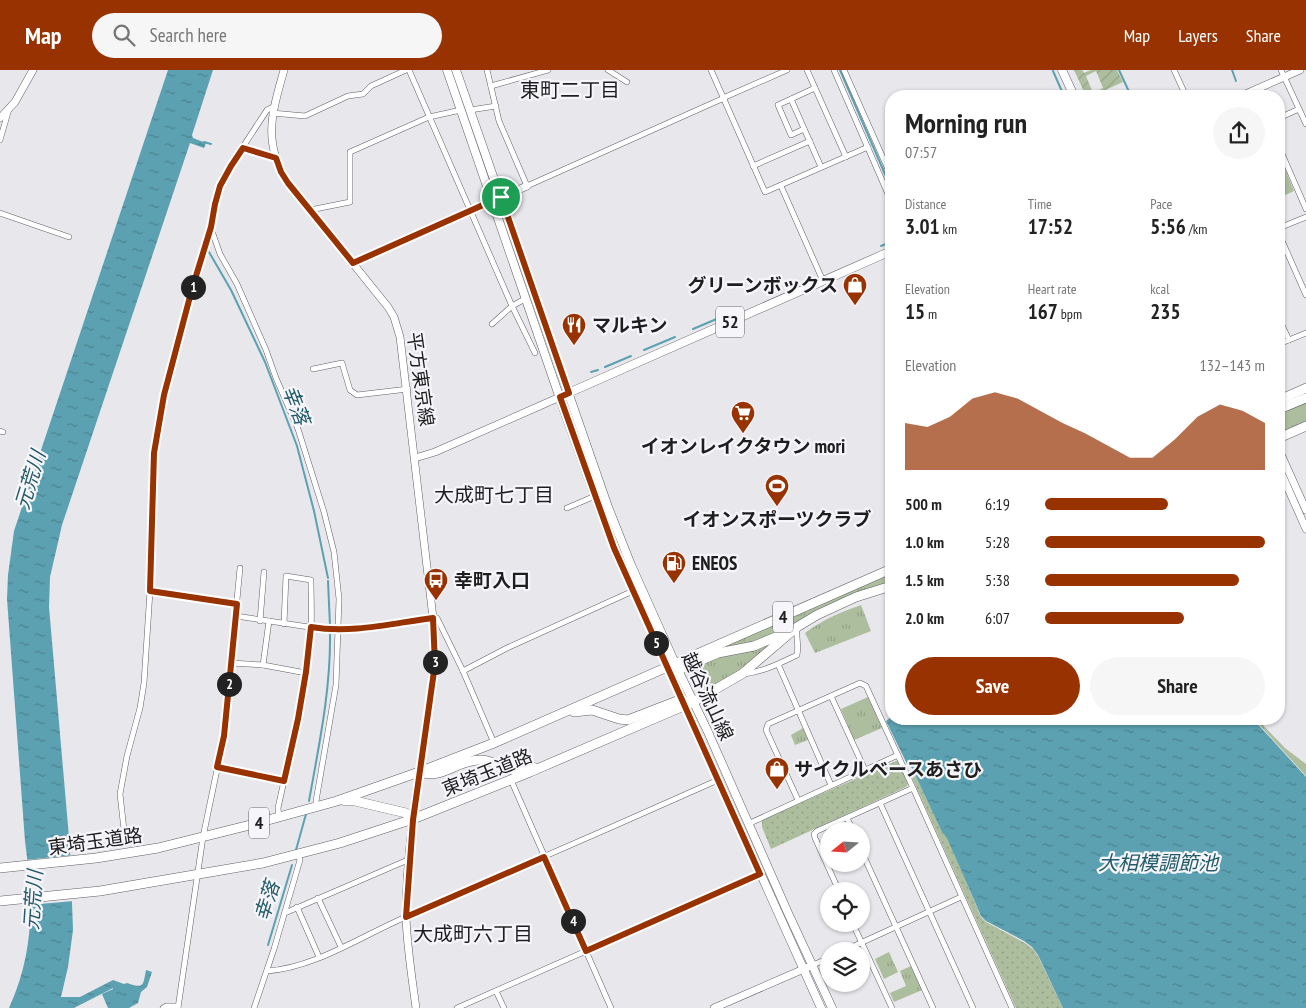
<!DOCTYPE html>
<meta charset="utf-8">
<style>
:root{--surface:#fff;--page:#f6f6f6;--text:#222;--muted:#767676;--accent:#983301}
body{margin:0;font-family:"PT Sans Narrow","Noto Sans JP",sans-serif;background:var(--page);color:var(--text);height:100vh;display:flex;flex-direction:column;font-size:19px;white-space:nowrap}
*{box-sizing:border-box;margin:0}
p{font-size:16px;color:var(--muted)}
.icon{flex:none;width:28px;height:28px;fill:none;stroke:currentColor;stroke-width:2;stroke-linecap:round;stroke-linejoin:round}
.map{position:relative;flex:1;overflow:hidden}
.drawer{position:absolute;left:885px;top:20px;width:400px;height:635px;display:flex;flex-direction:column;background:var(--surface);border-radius:20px;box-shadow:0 1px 4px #0004}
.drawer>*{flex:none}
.needle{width:32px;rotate:252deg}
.controls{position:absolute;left:820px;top:752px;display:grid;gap:10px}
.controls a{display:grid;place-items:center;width:50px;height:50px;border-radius:50%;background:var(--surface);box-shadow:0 1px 4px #0004;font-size:25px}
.pin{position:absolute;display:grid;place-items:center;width:42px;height:42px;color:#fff;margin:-21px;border:2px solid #fff;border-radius:50%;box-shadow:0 1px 5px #0007}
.km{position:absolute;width:25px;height:25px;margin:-12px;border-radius:50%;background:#222;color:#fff;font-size:14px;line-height:25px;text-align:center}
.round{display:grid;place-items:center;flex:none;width:52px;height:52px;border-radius:26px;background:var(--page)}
.overview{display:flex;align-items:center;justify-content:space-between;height:85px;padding:0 20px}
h1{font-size:28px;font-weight:800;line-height:38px}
.stats{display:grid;grid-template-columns:repeat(3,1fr);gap:8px;height:85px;padding:5px 20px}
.stats div{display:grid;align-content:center}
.stats b{font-size:21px;font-weight:800}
.stats small{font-size:14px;font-weight:400}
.stats p{font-size:14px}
.chart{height:140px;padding:10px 20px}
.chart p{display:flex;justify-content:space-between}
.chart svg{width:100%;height:90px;margin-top:5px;fill:var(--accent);opacity:.7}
.button{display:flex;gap:10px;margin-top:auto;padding:10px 20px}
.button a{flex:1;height:58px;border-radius:30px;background:var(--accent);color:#fff;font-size:20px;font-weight:800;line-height:58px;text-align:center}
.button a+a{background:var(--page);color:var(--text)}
ul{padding:0 20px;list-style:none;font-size:16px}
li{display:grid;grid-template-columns:80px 60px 1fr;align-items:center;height:38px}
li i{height:12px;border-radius:6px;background:var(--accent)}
header{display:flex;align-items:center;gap:30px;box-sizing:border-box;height:70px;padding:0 25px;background:var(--accent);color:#fff}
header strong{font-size:24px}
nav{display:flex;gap:28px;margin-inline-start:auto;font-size:18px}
.search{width:350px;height:45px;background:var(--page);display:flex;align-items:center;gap:12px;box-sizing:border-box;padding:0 18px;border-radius:28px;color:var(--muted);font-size:19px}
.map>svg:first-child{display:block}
.grass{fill:url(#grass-tufts)}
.park{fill:url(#park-dots)}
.garden{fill:url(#garden-furrows);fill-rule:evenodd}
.water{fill:url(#water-ripples)}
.pier{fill:#e8e7ec}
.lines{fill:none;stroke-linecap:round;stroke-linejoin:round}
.stream{stroke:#5ca1b1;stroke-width:2}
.street-casing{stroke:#605f64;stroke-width:6}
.secondary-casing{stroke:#605f64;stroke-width:8}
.primary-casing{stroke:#605f64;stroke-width:9}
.highway-casing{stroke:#605f64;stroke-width:10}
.street{stroke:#fff;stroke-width:5}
.secondary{stroke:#fff;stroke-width:7}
.primary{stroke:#fff;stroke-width:8}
.highway{stroke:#fff;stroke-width:9}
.route-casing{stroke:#fff;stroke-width:10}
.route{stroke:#983301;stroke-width:6}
.labels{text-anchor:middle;stroke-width:4.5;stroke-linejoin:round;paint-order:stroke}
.shield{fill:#f6f5fa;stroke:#5f5e61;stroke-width:1}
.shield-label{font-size:18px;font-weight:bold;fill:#1e1e1f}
.poi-label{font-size:19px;font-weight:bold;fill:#1e1e1f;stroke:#f6f5fa;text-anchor:start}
.street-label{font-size:19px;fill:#1e1e1f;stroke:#f6f5fa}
.neighbourhood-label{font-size:20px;fill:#1e1e1f;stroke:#f6f5fa}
.water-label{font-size:20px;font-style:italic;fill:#235c69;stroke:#f6f5fa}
</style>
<header>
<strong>Map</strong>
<div class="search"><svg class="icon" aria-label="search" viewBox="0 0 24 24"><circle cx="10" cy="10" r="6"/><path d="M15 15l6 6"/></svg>Search here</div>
<nav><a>Map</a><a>Layers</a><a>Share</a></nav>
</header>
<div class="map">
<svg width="1306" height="938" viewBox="0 0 1306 938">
<defs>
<pattern id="grass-tufts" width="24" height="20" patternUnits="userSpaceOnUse" patternTransform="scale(1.25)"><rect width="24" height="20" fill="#adbe9e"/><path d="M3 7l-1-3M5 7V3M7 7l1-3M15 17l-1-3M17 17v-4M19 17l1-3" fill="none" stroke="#94a388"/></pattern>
<pattern id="park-dots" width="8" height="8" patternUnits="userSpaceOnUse" patternTransform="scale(1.25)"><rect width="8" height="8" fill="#adbe9e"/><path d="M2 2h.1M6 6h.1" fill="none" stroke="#94a388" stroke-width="1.8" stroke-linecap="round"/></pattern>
<pattern id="garden-furrows" width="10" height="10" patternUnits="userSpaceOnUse" patternTransform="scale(1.25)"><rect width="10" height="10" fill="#adbe9e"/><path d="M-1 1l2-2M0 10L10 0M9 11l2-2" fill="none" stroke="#94a388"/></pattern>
<pattern id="water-ripples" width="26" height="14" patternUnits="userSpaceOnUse" patternTransform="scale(1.25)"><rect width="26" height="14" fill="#5ca1b1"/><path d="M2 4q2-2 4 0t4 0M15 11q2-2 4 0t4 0" fill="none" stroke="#4b838f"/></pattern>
</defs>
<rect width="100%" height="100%" fill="#e8e7ec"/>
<!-- grass -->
<g class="grass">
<polygon points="1285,99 1294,121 1279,128 1279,101"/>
<polygon points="1306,329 1306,352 1283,362 1279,352 1279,341"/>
<polygon points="891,502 891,512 804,550 759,572 699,588"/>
<path d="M861 535 871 561 815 583 805 563C822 550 841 542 861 535Z"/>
<polygon points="774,571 741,600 704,622 693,597 717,587"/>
<polygon points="868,627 882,658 854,670 841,639"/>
<polygon points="1254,649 1257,649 1285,678 1306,694 1306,706"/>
<polygon points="803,658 808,670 795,675 791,665"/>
<polygon points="889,882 898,902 884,909 875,889"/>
<polygon points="911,896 922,920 894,932 890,923 906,916 900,901"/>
</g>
<!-- park -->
<g class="park">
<polygon points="896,691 898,691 908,714 906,717 771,779 762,757 762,750"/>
<polygon points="913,700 943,763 948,769 981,847 986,852 1025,873 1033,879 1038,886 1063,938 1016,938 909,701"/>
</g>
<!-- garden -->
<path class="garden" d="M1074 0H1082L1084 3 1091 0H1117L1123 12 1092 26H1086ZM1096 1 1103 18 1093 23 1086 6Z"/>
<!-- water -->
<g class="water">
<path d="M168 0H213L192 65 193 68 206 73 204 78 190 73 62 455 50 507 49 537 70 779 73 860 68 897 61 927H80L113 910 124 914 127 913C144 919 143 916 146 900L152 902 147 917 141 922 138 933 129 938H108L102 924 113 919V918L74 938H9C35 880 33 832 25 771L7 529 8 505 14 461Z"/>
<polygon points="891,647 891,649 954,649 971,652 992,649 1253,649 1306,707 1306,938 1063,938 1038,885 1032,877 1024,871 986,851 981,846 947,768 942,762 912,698 907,694 886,651"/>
</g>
<!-- pier -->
<polygon class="pier" points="73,785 74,831 28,835 28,810 25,790"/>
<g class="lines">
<!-- stream -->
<g class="stream">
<polyline points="840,0 891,118"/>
<polyline points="1119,0 1131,26"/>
<polyline points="1232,0 1236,11"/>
<polyline points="1053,1 1064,26"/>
<polyline points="204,72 211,74"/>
<polyline points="881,176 891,172"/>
<polyline points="209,182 231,220 265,292 297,376 314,441 328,508"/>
<polyline points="693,259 726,245"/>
<polyline points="644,280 675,267"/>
<polyline points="605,297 631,286"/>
<polyline points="591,302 598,300"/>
<polyline points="328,511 330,556"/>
<path d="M309 731C319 675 331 619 330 562"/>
<polyline points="296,780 306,744"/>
<polyline points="268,875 292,795"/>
</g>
<defs>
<g id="street">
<polyline points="409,0 512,236 535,283"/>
<polyline points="487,0 499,51 527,116 724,28"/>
<polyline points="608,0 627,12"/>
<polyline points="711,0 765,122 868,77"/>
<polyline points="807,0 846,87"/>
<polyline points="834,0 891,131"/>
<polyline points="844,0 891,106"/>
<polyline points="1174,0 1186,26"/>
<polyline points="1281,0 1306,54"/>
<polyline points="491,16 548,0"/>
<polyline points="723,28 787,0"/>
<polyline points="791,29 821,97"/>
<polyline points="470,40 496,36"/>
<polyline points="272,43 305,46 348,26 363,24 371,16 406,0"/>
<polyline points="1279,48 1299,39"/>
<polyline points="804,59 791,65 778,35 815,18"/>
<polyline points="0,70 9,39"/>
<polyline points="1279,77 1306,139"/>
<polyline points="243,78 275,88"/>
<polyline points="753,96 810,71"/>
<polyline points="781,116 823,211"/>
<polyline points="310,140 350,132 350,82 429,47 461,40"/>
<polyline points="0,143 69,167"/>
<polyline points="1279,158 1306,147"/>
<polyline points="210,163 213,164 220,184 237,214 266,280 276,308 298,359 324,442 334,482 339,529 336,615 316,731 316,737"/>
<polyline points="1279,164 1306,225"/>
<polyline points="1279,249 1289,270"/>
<polyline points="492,254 512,236 525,229"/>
<polyline points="1279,274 1306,263"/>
<polyline points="313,299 342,293 350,320 357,325 408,319"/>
<polyline points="0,361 3,362"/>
<polyline points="567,438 595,426"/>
<polyline points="150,521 237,534"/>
<polyline points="236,546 322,559 338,560 370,558 404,551 437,548 463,601 494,673"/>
<polyline points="260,551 264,502"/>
<polyline points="231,593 263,595 306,603"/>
<polyline points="778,594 831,715"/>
<polyline points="263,595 269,551"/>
<polyline points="463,601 507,578 633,521"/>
<path d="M744 604C763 602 780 593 797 585 799 575 796 568 797 558"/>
<polyline points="831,626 865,700"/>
<polyline points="217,697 284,711"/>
<polyline points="511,710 611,938"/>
<polyline points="798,730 766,660 768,654 860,613 866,616 913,718"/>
<polyline points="880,733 973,938"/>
<path d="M279 748 278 738C291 679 305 620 311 560 312 543 311 526 311 510L286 506 284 554"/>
<polyline points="847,748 853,761"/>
<polyline points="748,754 898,685"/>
<polyline points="111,772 125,769 120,724 127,686 140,638 144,613 150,521 154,383 161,335 192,219 211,157 215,134 220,116 235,89 267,40 273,37"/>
<polyline points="861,780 933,938"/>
<polyline points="839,821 815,768 814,764 817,761 913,718 1012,938"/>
<polyline points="318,828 341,877"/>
<polyline points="297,837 319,887"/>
<polyline points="285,843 410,789"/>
<polyline points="853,854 892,938"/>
<polyline points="843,881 961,827"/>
<polyline points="813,895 829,888"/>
<path d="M267 901C315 898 363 865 408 846 511 801 615 756 718 710"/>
<polyline points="496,921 504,938"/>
<polyline points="163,938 166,936 178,936"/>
<polyline points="178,938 203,767 224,666 240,498"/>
<polyline points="254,938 274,879 300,790 298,785"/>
<polyline points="457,938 760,804"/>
</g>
<g id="secondary">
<path d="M284 0C272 43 262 72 288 113L388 237 394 247 400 267 433 548C439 615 420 681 413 748 409 780 406 814 406 847 407 877 412 908 416 938"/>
<polyline points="1241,26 1300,0"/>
<polyline points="0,48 15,32 33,0"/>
<polyline points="353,193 527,116"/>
<polyline points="1279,380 1306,440"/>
<polyline points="415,388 435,382 560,327"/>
<polyline points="1279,398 1306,459"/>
<polyline points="714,938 813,895"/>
</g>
<g id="primary">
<polyline points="447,0 565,343 614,478 821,938"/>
<polyline points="456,0 608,437 631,495 678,600 708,662 788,843 832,938"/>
<polyline points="1062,0 1074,26"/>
<polyline points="566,324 891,181"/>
</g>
<g id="highway">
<polyline points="1279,330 1306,318"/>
<polyline points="1279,339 1306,328"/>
<polyline points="1279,368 1306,356"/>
<polyline points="667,597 678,600 718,583 754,576 783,564"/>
<polyline points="574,642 592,640 619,649 628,650 677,631 691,631"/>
<path d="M419 702C442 710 457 690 479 690 492 689 501 698 513 700 520 700 527 698 533 697"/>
<polyline points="345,731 355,731 406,743 413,749"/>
<polyline points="0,798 96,788 158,778 250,755 337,731 419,702 494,673 891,499"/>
<polyline points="0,831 100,821 263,793 340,773 413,749 530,702 693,632 742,604 797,557 817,545 856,527 891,516"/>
</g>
</defs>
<!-- street casing -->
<use href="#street" class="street-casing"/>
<!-- secondary casing -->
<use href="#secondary" class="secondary-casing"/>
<!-- primary casing -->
<use href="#primary" class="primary-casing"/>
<!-- highway casing -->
<use href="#highway" class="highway-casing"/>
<!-- street -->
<use href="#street" class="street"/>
<!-- secondary -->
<use href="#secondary" class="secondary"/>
<!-- primary -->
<use href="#primary" class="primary"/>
<!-- highway -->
<use href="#highway" class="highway"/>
</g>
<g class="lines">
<defs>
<path id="route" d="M243 78 276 88 281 102 288 113 353 193 501 127 569 323 560 327 614 478 760 804 586 881 544 787 406 847 413 750 435 594 433 548C393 553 352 564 311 557L306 602 298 649 284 711 217 697 224 666 237 534 150 521 154 383 164 325 192 219 211 157 215 134 220 116 231 96Z"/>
</defs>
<!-- route casing -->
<use href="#route" class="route-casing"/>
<!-- route -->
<use href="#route" class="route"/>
</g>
<!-- icons -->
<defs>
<symbol id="shop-pin" viewBox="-11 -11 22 30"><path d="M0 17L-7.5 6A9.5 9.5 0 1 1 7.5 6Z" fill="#983301" stroke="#f6f5fa"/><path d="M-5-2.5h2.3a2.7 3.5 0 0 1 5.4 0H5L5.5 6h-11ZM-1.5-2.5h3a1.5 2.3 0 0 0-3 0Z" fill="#fff"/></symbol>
<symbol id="restaurant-pin" viewBox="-11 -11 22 30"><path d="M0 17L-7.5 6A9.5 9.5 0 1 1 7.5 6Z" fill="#983301" stroke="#f6f5fa"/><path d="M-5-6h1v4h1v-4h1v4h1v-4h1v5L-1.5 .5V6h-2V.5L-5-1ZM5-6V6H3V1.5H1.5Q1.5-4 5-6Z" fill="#fff"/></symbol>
<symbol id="supermarket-pin" viewBox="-11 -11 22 30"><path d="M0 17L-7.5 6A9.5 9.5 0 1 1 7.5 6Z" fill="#983301" stroke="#f6f5fa"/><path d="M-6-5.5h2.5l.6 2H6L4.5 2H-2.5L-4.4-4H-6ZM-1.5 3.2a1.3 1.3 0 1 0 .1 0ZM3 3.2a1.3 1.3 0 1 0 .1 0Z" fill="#fff"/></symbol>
<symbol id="stadium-pin" viewBox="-11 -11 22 30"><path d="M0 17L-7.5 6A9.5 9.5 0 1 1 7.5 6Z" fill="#983301" stroke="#f6f5fa"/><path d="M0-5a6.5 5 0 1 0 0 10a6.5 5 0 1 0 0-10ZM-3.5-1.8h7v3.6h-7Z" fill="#fff"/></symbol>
<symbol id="fuel-pin" viewBox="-11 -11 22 30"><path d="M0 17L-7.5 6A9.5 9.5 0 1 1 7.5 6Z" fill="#983301" stroke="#f6f5fa"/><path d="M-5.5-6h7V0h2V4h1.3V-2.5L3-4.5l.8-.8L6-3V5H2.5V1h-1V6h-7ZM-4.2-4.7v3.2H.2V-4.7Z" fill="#fff"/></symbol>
<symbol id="bus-pin" viewBox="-11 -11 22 30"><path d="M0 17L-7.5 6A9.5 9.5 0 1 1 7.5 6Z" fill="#983301" stroke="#f6f5fa"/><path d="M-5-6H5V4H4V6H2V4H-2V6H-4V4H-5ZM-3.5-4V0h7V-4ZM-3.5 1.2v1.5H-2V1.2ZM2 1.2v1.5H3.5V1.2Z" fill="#fff"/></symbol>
</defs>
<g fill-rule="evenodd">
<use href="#shop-pin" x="841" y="201" width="28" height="38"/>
<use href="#restaurant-pin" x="560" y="241" width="28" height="38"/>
<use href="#supermarket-pin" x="729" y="329" width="28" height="38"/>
<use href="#stadium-pin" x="763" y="402" width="28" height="38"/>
<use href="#fuel-pin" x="660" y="479" width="28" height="38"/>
<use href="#bus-pin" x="422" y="496" width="28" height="38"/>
<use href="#shop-pin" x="763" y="685" width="28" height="38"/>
</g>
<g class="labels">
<!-- shield labels -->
<g class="shield">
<rect x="716" y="236.5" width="28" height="31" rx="4"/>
<rect x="773" y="531.5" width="20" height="31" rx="4"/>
<rect x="249" y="737.5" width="20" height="31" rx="4"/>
</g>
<g class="shield-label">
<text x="730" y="258">52</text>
<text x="783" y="553">4</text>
<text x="259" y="759">4</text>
</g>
<!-- poi labels -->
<g class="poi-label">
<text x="838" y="222" text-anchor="end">グリーンボックス</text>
<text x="592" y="262">マルキン</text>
<text x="743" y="383" text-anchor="middle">イオンレイクタウン mori</text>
<text x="777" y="456" text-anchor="middle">イオンスポーツクラブ</text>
<text x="692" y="500">ENEOS</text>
<text x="454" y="517">幸町入口</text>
<text x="794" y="706">サイクルベースあさひ</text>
</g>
<!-- street labels -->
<g class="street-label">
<text transform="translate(421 309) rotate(82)" y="7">平方東京線</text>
<text transform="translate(708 626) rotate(65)" y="7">越谷流山線</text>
<text transform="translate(487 702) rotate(-22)" y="7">東埼玉道路</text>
<text transform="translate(95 771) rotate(-8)" y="7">東埼玉道路</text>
</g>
<!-- neighbourhood labels -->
<g class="neighbourhood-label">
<text x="570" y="27">東町二丁目</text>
<text x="494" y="432">大成町七丁目</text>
<text x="473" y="871">大成町六丁目</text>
</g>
<!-- water labels -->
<g class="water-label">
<text transform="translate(296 335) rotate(69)" y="7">幸落</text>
<text transform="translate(30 410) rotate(-73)" y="7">元荒川</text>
<text x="1158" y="800">大相模調節池</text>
<text transform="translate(33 830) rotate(-86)" y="7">元荒川</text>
<text transform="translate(267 831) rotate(-73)" y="7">幸落</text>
</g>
</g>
</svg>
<div class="controls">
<a><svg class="needle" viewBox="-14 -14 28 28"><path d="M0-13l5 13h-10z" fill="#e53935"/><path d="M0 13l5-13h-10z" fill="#767676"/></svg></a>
<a><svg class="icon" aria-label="locate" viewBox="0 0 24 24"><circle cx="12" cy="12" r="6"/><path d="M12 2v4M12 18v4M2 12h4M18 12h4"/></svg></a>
<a><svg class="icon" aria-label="layers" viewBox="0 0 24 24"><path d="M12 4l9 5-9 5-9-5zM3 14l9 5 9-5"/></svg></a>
</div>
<div class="pin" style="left:501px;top:127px;background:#1e9e55"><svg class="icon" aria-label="arrive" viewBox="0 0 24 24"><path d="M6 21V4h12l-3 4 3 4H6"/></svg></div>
<b class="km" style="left:193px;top:217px">1</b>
<b class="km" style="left:229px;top:614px">2</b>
<b class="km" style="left:435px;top:592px">3</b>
<b class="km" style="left:573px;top:851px">4</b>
<b class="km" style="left:656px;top:573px">5</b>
<section class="drawer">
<div class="overview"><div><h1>Morning run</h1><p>07:57</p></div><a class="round"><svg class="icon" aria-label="share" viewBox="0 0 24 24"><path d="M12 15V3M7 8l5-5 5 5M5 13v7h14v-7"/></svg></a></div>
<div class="stats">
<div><p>Distance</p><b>3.01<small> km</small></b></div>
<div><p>Time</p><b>17:52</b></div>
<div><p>Pace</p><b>5:56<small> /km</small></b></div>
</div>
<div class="stats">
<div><p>Elevation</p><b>15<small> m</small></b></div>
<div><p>Heart rate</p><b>167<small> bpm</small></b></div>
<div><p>kcal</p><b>235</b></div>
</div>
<div class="chart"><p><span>Elevation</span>132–143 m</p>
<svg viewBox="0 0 160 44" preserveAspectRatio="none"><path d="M0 44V21L10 23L20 18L30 9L40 6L50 9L60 15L70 21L80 26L90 32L100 38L110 38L120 29L130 18L140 12L150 15L160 21V44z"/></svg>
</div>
<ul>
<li><b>500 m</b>6:19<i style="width:56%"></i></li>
<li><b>1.0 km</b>5:28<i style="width:100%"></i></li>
<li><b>1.5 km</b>5:38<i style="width:88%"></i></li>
<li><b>2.0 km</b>6:07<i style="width:63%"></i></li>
</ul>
<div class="button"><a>Save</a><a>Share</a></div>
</section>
</div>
